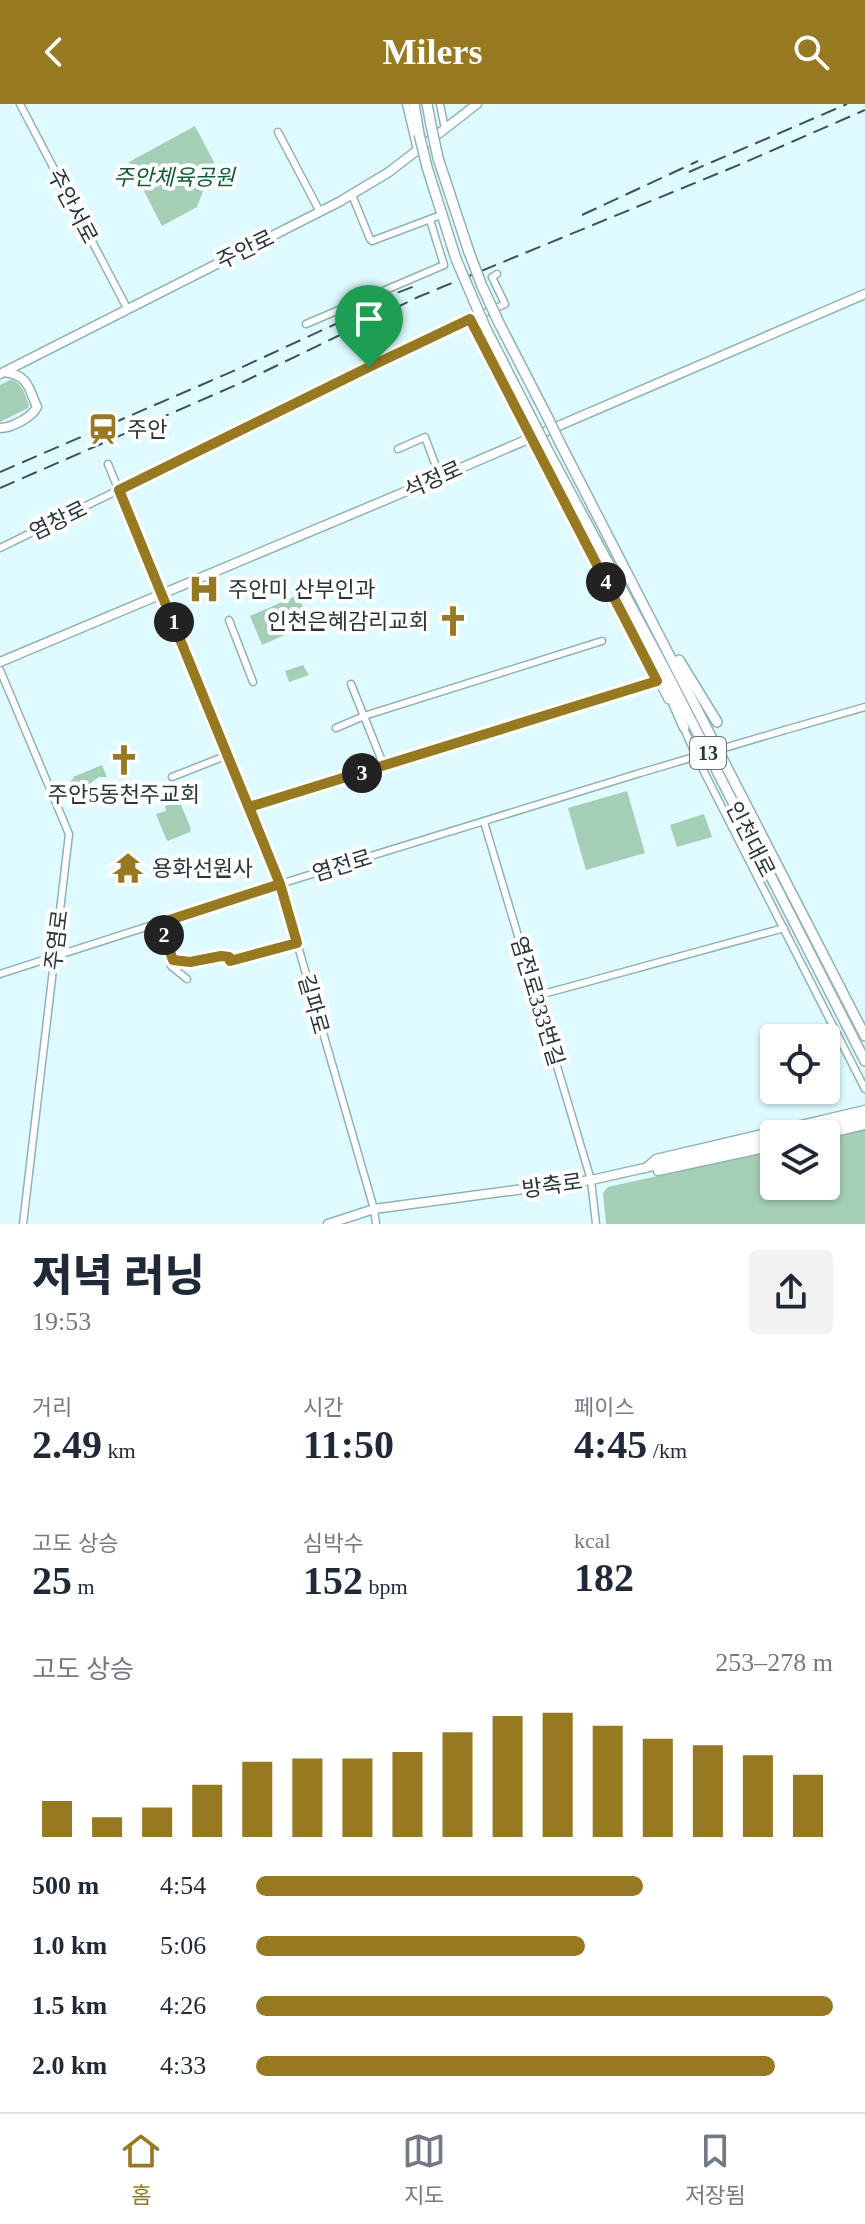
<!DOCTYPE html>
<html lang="ko">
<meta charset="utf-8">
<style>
:root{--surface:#fff;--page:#f2f2f3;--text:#1f2937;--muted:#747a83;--line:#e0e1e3;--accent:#967921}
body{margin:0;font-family:"Times New Roman","Noto Sans KR",serif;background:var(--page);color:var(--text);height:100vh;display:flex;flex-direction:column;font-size:30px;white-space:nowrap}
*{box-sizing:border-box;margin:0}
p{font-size:26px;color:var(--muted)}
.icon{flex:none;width:44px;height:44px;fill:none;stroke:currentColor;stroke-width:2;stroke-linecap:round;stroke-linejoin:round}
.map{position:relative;height:1120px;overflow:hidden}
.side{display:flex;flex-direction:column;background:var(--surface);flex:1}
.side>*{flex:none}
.controls{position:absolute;left:760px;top:920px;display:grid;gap:16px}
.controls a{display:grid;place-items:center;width:80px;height:80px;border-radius:8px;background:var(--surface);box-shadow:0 2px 6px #0004;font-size:40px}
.pin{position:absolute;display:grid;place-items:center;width:68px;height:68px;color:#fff;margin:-82px -34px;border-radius:50% 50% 50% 0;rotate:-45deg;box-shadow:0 0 8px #0007}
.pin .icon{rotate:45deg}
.km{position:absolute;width:40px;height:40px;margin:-20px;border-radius:50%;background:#222;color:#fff;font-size:22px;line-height:40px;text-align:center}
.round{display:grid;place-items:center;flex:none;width:84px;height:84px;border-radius:8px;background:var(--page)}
.headline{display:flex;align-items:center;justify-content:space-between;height:136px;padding:0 32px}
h1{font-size:44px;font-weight:800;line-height:60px}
.figures{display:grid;grid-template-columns:repeat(3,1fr);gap:12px;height:136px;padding:8px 32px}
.figures div{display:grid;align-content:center}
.figures b{font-size:40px;font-weight:800}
.figures small{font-size:22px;font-weight:400}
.figures p{font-size:22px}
.chart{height:224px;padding:16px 32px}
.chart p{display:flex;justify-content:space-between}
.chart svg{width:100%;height:144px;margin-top:8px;stroke:var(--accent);stroke-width:6}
ul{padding:0 32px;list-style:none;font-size:26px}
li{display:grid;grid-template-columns:128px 96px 1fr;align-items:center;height:60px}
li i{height:20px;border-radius:10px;background:var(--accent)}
header{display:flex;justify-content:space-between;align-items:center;height:104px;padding:0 32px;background:var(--accent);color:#fff;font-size:36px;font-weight:800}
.tab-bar{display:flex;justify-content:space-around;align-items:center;height:112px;border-top:2px solid var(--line);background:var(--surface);font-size:22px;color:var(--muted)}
.tab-bar a{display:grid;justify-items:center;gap:4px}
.tab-bar .current{color:var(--accent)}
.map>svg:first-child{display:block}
.green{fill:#a5ceb6}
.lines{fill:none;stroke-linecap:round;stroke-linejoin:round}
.minor-casing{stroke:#90b2b6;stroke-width:9}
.major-casing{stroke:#90b2b6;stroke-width:11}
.highway-casing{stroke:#90b2b6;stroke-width:12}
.minor{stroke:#fff;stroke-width:6}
.major{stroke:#fff;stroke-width:8}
.highway{stroke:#fff;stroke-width:9}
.rail{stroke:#415253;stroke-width:2;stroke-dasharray:16 8;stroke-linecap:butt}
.minor-bridge-casing{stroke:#90b2b6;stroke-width:9;stroke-linecap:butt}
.highway-bridge-casing{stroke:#90b2b6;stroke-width:12;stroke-linecap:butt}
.minor-bridge{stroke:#fff;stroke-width:6}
.highway-bridge{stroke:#fff;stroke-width:9}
.route-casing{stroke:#fff;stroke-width:16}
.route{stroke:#967921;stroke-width:10}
.labels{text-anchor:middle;stroke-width:8;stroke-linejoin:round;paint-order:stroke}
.shield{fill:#fff;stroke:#687374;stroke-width:2}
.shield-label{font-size:20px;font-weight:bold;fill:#283738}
.park-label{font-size:22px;font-style:italic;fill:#105c3b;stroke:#fff}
.street-label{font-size:22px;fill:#283738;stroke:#fff}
.poi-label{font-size:22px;fill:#283738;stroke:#fff;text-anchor:start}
</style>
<header><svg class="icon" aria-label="back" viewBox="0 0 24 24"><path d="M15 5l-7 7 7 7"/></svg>Milers<svg class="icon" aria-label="search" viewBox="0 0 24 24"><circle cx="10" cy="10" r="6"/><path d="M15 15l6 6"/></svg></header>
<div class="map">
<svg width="865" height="1120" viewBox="0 0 865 1120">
<rect width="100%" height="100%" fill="#dffbff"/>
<!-- green -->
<g class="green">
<polygon points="195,22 214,58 197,103 162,122 129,58"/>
<path d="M10 276C22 277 25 291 29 301L28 304 0 318V281Z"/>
<polygon points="298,491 310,520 262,541 250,512"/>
<polygon points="303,561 309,571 289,578 285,567"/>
<polygon points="102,661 107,673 99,673 77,689 72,682 71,676 74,675 73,673"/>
<polygon points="627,687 645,749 586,766 568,704"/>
<polygon points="179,696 191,725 190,728 168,737 166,735 156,710 166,707 165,702"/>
<polygon points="704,710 712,733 677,743 670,721"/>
<polygon points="865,1026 865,1120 606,1120 603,1089 608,1083 774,1046 774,1082 826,1082 826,1035"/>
</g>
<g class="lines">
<defs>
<g id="minor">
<polyline points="20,0 127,204"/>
<polyline points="406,0 417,46"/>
<polyline points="440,0 445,25"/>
<polyline points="278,28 320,108"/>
<polyline points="352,91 370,135 372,137 441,111"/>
<polyline points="470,215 668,596"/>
<polyline points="306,220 444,161 430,116"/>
<polyline points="398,345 425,333 440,373"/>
<polyline points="108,360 280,780 374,1105 376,1120"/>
<polyline points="0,444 437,230 505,200 492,173 497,170"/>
<polyline points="229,516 253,578"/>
<polyline points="0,566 69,730 23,1120"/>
<polyline points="351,580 384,662"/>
<polyline points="682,620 697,654 865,985"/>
<polyline points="336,624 364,612 602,537"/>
<polyline points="785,626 865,603"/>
<polyline points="172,673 228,651"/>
<polyline points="249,703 657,577"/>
<polyline points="484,718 591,1076 596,1120"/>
<polyline points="160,819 173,856 190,858 221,852 229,853 230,857 297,839"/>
<polyline points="173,856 171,862 187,875"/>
<polyline points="0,870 280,780 640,669"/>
<polyline points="536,892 784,824"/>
</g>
<g id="major">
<polyline points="0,270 339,98 389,68 477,0"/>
<path d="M0 324C12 324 32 313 37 303 28 283 29 272 5 268"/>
<polyline points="0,558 440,373 865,190"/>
<polyline points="794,1030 865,1013"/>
<polyline points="826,1030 865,1021"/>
<polyline points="646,1064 656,1055 865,1006"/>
<polyline points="658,1067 774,1042"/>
<polyline points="328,1120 374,1105 591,1076 774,1035"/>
</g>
<g id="highway">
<polyline points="414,0 419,30"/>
<polyline points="427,0 431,21"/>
<polyline points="438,54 469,148"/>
<polyline points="427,63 456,155"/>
<polyline points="499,219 548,314"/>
<polyline points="486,225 535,321"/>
<polyline points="559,337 865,932"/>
<polyline points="546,343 668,571 865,957"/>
<polyline points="679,556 717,618"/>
<polyline points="665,579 684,623"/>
</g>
</defs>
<!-- minor casing -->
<use href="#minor" class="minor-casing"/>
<!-- major casing -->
<use href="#major" class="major-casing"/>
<!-- highway casing -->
<use href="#highway" class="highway-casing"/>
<!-- minor -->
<use href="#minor" class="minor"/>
<!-- major -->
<use href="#major" class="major"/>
<!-- highway -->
<use href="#highway" class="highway"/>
<!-- rail -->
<g class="rail">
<polyline points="689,68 847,0"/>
<polyline points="582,111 698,57"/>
<polyline points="353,206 420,180"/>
<polyline points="0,368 238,265 366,206"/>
<polyline points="0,384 243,278 418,193 741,60 865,6"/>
</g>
<defs>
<polyline id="minor-bridge" points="640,669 785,626"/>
<g id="highway-bridge">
<polyline points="431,21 438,54"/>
<polyline points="419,30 427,63"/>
<polyline points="469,148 482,182 499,219"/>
<polyline points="456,155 486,225"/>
<polyline points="548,314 559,337"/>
<polyline points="535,321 546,343"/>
</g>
</defs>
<!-- minor-bridge casing -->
<use href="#minor-bridge" class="minor-bridge-casing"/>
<!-- highway-bridge casing -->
<use href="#highway-bridge" class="highway-bridge-casing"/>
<!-- minor-bridge -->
<use href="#minor-bridge" class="minor-bridge"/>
<!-- highway-bridge -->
<use href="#highway-bridge" class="highway-bridge"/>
</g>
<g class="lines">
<defs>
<polyline id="route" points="369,263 119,386 280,780 160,819 173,856 190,858 221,852 229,853 230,857 297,839 280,780 249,703 657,577 470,215 369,263"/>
</defs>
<!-- route casing -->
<use href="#route" class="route-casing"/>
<!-- route -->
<use href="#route" class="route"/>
</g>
<!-- icons -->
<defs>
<symbol id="station-bare" viewBox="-9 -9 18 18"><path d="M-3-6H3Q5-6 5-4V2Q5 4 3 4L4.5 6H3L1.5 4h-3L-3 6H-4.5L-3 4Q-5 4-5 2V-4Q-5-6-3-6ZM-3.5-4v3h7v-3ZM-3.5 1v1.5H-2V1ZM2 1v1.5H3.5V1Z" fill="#967921" stroke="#fff" stroke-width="2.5" paint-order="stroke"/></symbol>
<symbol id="hospital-bare" viewBox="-9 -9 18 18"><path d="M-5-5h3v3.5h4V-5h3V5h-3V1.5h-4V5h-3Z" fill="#967921" stroke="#fff" stroke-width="2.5" paint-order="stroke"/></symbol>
<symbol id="church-bare" viewBox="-9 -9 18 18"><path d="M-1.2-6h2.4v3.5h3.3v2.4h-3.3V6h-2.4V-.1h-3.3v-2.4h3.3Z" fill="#967921" stroke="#fff" stroke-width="2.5" paint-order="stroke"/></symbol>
<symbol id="temple-bare" viewBox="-9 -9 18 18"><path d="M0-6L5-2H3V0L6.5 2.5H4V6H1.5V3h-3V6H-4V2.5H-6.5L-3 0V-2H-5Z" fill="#967921" stroke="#fff" stroke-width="2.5" paint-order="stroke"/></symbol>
</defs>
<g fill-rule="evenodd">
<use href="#station-bare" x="81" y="303" width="44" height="44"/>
<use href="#hospital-bare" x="182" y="463" width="44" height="44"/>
<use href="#church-bare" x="431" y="495" width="44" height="44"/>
<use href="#church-bare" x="102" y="634" width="44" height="44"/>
<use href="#temple-bare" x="106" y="742" width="44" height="44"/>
</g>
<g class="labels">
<!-- shield labels -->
<rect class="shield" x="690" y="633" width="36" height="32" rx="6"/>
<g class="shield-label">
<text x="708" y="656">13</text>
</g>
<!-- park labels -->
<g class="park-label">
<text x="174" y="81">주안체육공원</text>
</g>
<!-- street labels -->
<g class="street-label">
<text transform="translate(73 102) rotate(62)" y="8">주안서로</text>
<text transform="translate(245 145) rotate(-26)" y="8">주안로</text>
<text transform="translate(433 375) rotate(-24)" y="8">석정로</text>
<text transform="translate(58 416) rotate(-26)" y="8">염창로</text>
<text transform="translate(751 735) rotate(63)" y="8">인천대로</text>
<text transform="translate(342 761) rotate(-17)" y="8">염전로</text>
<text transform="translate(56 836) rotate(-83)" y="8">주염로</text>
<text transform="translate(538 897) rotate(73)" y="8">염전로333번길</text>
<text transform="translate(314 900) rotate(74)" y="8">길파로</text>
<text transform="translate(552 1081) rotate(-8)" y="8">방축로</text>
</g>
<!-- poi labels -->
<g class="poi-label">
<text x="127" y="333">주안</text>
<text x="228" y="493">주안미 산부인과</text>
<text x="429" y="525" text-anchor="end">인천은혜감리교회</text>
<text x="124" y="698" text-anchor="middle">주안5동천주교회</text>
<text x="152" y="772">용화선원사</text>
</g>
</g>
</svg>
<div class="controls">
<a><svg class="icon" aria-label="locate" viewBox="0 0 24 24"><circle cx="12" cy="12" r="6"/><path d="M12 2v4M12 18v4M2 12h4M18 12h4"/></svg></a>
<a><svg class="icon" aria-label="layers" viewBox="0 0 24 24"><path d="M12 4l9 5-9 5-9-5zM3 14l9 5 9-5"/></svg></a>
</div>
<div class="pin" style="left:369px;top:263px;background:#1e9e55"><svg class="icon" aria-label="arrive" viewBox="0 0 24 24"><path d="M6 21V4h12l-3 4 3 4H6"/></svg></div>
<b class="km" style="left:174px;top:518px">1</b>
<b class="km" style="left:164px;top:831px">2</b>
<b class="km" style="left:362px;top:669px">3</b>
<b class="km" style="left:606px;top:478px">4</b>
</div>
<section class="side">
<div class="headline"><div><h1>저녁 러닝</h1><p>19:53</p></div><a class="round"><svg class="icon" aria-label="share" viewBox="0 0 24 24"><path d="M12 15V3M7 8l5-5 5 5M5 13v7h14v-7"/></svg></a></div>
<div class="figures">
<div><p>거리</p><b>2.49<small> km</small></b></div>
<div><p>시간</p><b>11:50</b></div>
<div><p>페이스</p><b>4:45<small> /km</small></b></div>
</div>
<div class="figures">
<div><p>고도 상승</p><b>25<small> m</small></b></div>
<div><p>심박수</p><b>152<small> bpm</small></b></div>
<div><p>kcal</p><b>182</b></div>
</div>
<div class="chart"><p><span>고도 상승</span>253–278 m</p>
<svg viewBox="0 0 160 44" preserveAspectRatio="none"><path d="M5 44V33M15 44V38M25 44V35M35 44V28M45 44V21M55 44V20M65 44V20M75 44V18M85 44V12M95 44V7M105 44V6M115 44V10M125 44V14M135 44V16M145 44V19M155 44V25"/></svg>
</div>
<ul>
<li><b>500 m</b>4:54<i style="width:67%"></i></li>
<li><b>1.0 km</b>5:06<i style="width:57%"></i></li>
<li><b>1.5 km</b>4:26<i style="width:100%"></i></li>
<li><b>2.0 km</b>4:33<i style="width:90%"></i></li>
</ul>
</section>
<nav class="tab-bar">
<a class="current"><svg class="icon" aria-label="home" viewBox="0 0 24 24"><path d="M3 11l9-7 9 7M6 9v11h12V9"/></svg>홈</a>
<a><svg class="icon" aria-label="map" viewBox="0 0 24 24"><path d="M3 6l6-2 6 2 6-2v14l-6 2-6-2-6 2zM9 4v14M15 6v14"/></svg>지도</a>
<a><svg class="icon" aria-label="saved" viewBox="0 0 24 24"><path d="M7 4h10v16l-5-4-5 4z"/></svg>저장됨</a>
</nav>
